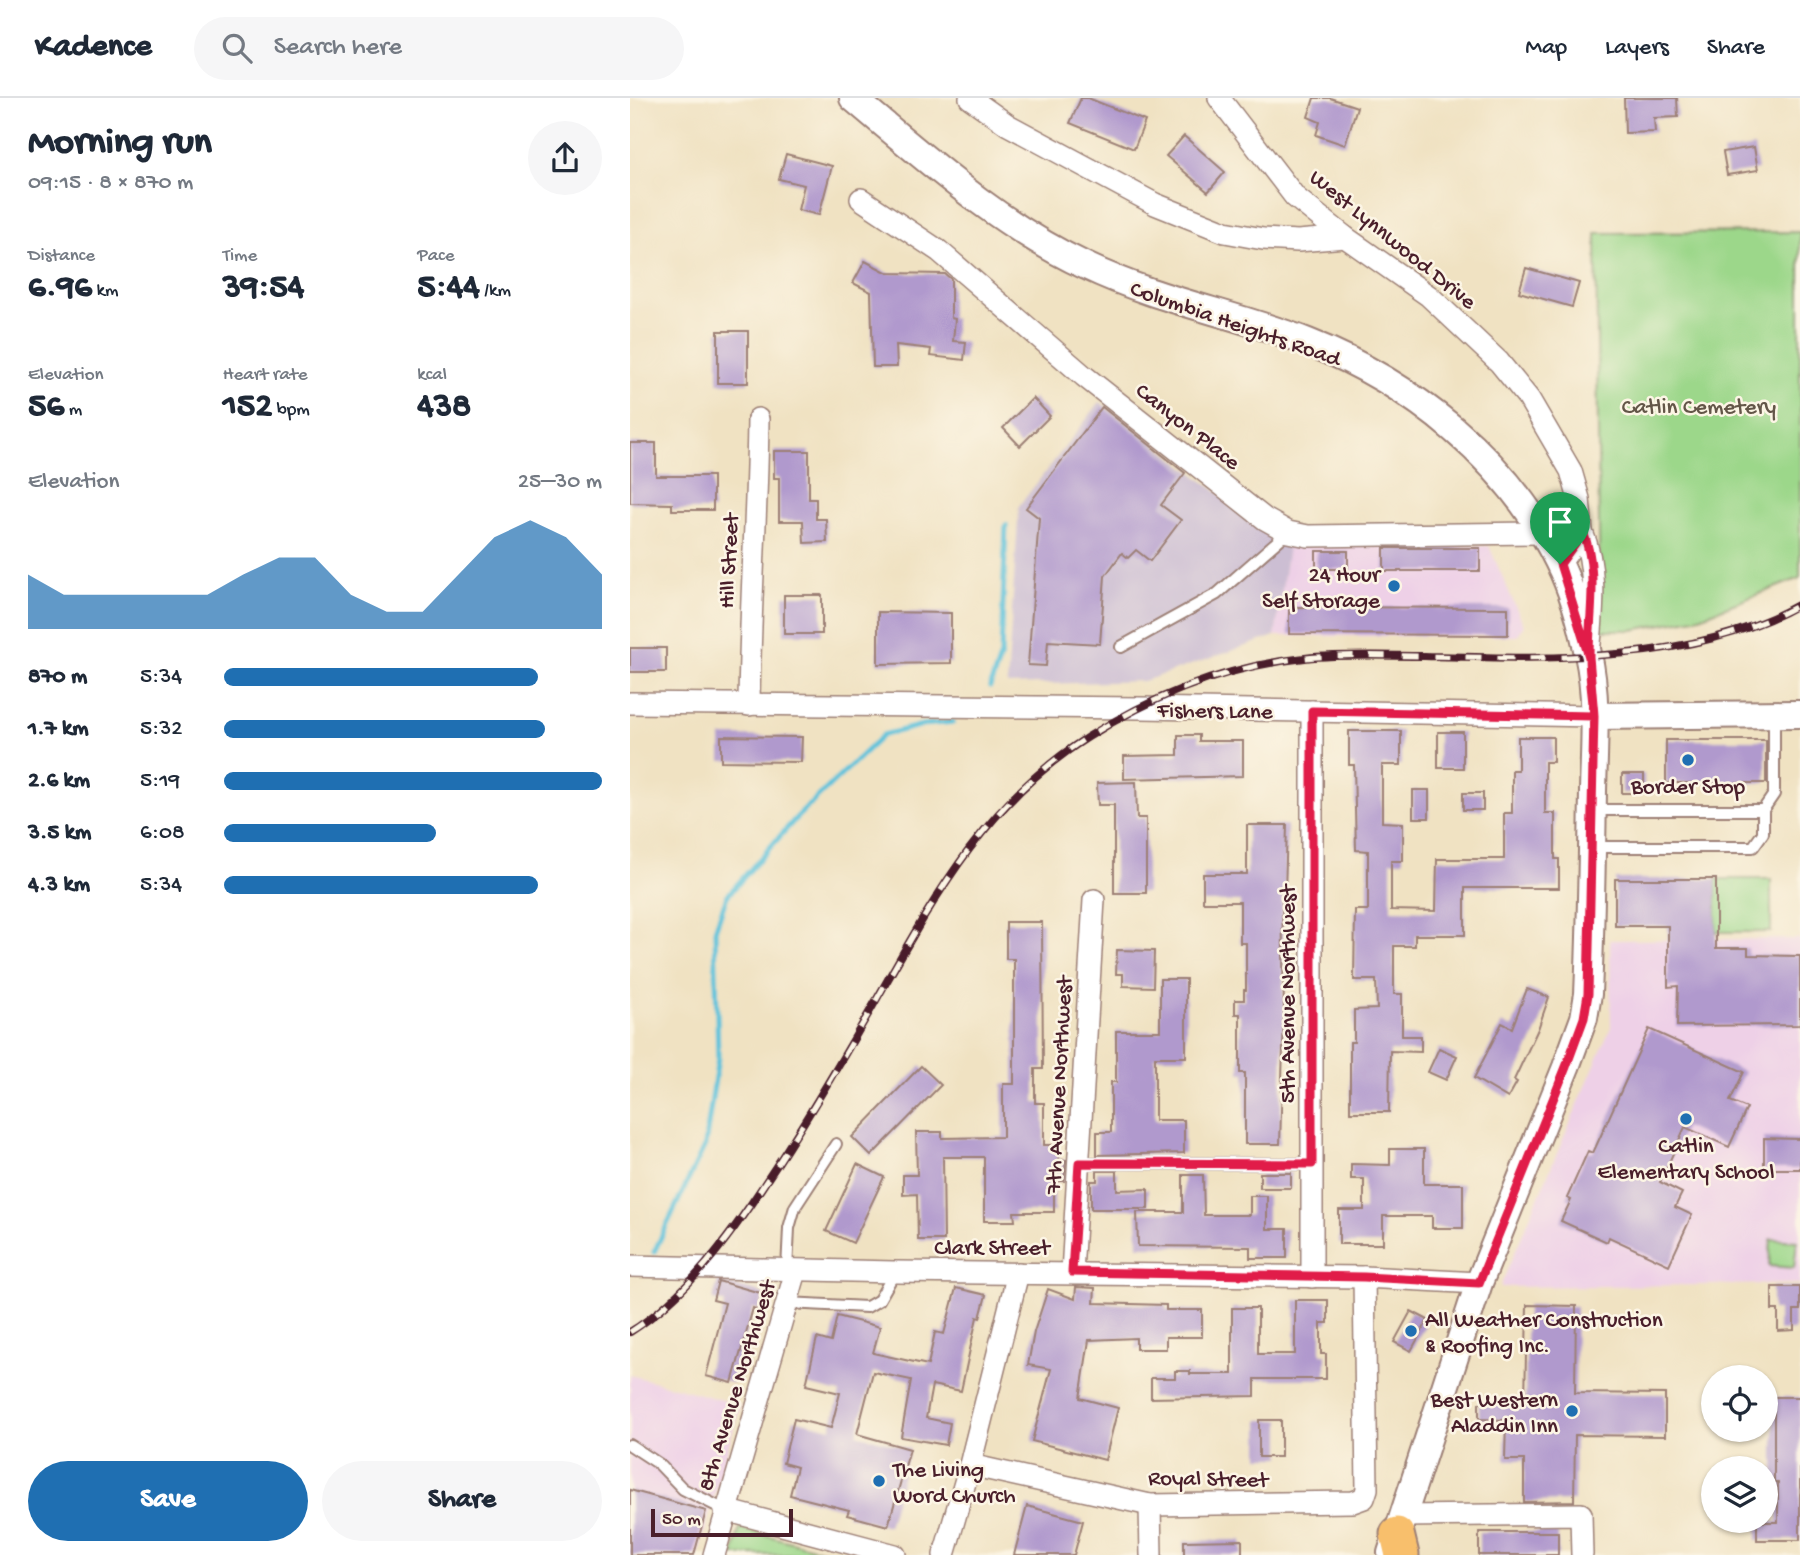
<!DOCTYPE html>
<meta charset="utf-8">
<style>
:root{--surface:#fff;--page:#f6f6f7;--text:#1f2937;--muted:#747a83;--line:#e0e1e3;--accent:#1f6fb2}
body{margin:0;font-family:"Gochi Hand",sans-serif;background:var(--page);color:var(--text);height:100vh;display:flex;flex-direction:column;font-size:26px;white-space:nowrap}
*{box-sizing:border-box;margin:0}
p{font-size:23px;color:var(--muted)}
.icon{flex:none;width:38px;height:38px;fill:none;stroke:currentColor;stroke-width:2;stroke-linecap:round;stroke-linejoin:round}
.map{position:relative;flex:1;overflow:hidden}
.side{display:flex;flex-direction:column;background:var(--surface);width:630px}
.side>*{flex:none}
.fabs{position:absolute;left:1071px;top:1267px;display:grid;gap:14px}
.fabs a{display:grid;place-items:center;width:77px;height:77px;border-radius:50%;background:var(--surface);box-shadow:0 2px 5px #0004;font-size:35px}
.scale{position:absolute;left:21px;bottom:18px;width:142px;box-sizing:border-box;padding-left:7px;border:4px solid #4a1f2b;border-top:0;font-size:19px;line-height:24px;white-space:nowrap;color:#4a1f2b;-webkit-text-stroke:5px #fcf5e5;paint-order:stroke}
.pin{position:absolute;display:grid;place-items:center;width:60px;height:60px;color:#fff;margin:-72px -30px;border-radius:50% 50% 50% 0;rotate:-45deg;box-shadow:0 0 7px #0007}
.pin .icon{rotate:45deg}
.round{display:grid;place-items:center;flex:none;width:74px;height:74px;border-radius:37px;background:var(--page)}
.head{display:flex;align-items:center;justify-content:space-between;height:119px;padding:0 28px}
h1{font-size:38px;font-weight:800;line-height:52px}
.figures{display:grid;grid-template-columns:repeat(3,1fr);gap:10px;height:119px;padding:7px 28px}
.figures div{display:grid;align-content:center}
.figures b{font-size:35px;font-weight:800}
.figures small{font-size:19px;font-weight:400}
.figures p{font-size:19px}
.chart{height:196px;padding:14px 28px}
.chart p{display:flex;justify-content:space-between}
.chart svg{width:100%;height:126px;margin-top:7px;fill:var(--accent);opacity:.7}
.primary-button{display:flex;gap:14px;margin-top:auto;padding:14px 28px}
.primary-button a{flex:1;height:80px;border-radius:42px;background:var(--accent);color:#fff;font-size:28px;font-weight:800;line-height:80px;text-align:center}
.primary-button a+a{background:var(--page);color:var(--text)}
ul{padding:0 28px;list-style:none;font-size:23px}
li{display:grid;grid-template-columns:112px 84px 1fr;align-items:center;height:52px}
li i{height:18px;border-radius:9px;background:var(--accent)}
header{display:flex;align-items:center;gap:42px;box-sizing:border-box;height:98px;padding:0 35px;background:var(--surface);border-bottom:2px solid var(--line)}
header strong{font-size:33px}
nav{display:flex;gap:38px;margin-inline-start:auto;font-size:24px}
.search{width:490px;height:63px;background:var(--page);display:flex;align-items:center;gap:18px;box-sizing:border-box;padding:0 24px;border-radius:38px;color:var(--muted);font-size:26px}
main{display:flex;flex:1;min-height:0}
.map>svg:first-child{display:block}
.built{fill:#eed0e7}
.industrial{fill:#ccbed3}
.green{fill:#9cd78a;stroke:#737b5a;stroke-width:2}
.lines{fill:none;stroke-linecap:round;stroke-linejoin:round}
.stream{stroke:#5dc2db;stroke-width:5}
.building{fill:#b099cd}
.service-casing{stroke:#9d8076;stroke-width:14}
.minor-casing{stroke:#9d8076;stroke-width:24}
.tertiary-casing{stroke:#9d8076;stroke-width:30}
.primary-casing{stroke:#9d8076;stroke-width:37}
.service{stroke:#fff;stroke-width:10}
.minor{stroke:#fff;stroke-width:21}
.tertiary{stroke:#fff;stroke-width:26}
.primary{stroke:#f8bf6c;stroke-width:33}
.rail-casing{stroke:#4a1f2b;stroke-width:8}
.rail{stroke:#fcf5e5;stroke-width:5;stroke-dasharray:16;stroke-linecap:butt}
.route-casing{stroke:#fff;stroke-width:14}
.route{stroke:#e11d48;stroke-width:9}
.poi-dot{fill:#1f6fb2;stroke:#fcf5e5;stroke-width:2.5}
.labels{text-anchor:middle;stroke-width:5;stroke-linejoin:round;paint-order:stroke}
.street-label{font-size:23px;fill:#4a1f2b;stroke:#fcf5e5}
.park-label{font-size:23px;fill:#635648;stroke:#fcf5e5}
.poi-label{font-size:23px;fill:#4a1f2b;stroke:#fcf5e5;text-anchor:end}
</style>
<header>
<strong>Kadence</strong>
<div class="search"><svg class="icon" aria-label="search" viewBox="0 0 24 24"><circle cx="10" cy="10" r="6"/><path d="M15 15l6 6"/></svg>Search here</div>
<nav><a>Map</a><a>Layers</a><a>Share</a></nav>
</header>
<main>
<section class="side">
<div class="head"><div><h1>Morning run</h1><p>09:15 · 8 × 870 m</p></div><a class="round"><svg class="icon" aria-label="share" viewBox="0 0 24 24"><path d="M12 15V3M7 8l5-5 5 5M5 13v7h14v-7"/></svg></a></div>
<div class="figures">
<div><p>Distance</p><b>6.96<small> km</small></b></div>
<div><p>Time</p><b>39:54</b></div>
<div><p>Pace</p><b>5:44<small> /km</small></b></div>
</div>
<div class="figures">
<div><p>Elevation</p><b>56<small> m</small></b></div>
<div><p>Heart rate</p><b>152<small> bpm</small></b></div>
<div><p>kcal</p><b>438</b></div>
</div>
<div class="chart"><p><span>Elevation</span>25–30 m</p>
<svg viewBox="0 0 160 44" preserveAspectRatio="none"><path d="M0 44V25L10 32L20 32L30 32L40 32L50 32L60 25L70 19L80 19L90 32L100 38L110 38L120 25L130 12L140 6L150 12L160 25V44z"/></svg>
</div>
<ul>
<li><b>870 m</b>5:34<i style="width:83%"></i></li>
<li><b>1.7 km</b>5:32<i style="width:85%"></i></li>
<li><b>2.6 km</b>5:19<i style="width:100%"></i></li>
<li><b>3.5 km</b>6:08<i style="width:56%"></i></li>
<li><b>4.3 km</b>5:34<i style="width:83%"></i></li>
</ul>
<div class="primary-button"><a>Save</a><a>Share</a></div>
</section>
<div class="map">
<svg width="1170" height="1457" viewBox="0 0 1170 1457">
<rect width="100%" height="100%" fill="#fcf5e5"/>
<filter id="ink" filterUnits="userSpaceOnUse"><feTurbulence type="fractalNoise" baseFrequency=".0143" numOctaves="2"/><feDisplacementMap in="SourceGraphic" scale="14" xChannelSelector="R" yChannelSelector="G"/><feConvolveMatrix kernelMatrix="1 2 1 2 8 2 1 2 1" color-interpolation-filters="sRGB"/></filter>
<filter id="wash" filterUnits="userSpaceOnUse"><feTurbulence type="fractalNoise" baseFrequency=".00686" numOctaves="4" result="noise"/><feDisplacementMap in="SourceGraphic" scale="28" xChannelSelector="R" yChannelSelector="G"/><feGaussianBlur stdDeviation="1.57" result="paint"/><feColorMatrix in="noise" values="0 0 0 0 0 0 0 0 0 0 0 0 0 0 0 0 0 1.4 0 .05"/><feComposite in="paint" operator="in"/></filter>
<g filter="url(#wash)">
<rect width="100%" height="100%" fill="#f0e2c2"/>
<!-- built -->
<g class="built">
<polygon points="658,448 859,448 894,528 887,538 645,538"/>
<polygon points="1170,841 1170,1186 870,1189 981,929 980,842"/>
<polygon points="0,1277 110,1307 68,1457 0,1457"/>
</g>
<!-- industrial -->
<polygon class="industrial" points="470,304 658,448 645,538 514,583 377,587 389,408"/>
<!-- green -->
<g class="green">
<polygon points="1170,134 1170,480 1070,519 1002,532 970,532 966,135"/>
<rect x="1086" y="781" width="55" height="53"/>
<polygon points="1141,1141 1167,1143 1164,1170 1139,1168"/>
<polygon points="110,1430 208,1457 103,1457"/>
</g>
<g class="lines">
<!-- stream -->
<g class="stream">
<polyline points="360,589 371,557 376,427"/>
<polyline points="24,1154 75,1047 88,960 85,832 97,798 167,719 253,637 293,627 323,624"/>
</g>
</g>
<g id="blocks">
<!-- building -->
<g class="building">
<polygon points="451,0 458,0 515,23 504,51 440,25"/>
<polygon points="684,0 700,0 727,9 715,47 686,37 690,24 678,19"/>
<polygon points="994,0 1047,0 1048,19 1024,20 1025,34 995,35"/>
<polygon points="554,38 595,74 578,94 536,58"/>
<polygon points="1124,49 1128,72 1097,77 1093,54"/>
<polygon points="156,56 202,68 189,117 168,112 174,87 149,81"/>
<polygon points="235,163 258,175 315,176 321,181 321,220 325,221 323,243 336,244 334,262 300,258 301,251 266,247 267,269 243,269 241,194 223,185"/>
<polygon points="896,170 949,185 942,209 889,194"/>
<rect x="88" y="233" width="30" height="52"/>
<polygon points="403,300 420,318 390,348 373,330"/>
<polygon points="472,309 555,375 531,407 551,422 520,463 506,452 498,460 492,455 475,478 470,546 418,543 416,568 398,567 409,420 396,410"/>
<polygon points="0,345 26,345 26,378 83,378 83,412 42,412 42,406 0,405"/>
<polygon points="144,353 179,353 179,401 186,401 186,421 196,421 197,444 174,445 173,423 149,423 149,380 144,380"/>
<rect x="754" y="450" width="96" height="23"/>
<rect x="686" y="453" width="32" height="18"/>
<rect x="154" y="497" width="38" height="39"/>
<polygon points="659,509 878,510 878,537 659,536"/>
<polygon points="248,514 321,515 321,565 248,566"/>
<rect x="0" y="550" width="36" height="24"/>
<polygon points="719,633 771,633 771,667 752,667 752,724 773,725 773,763 761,763 761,812 806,813 807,761 874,761 874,715 882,715 882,672 888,672 888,639 923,639 923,664 915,664 915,715 925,715 925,761 929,761 929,790 835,790 835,837 785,837 785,848 764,848 764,896 772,896 772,938 791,938 791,954 760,953 759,1014 720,1014 720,944 724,944 724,912 747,911 746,882 724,882 725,812 738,812 738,753 726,752 724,667 719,667"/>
<rect x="808" y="634" width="25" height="36"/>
<polygon points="548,637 569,637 569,643 613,643 613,678 494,681 494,658 548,657"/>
<polygon points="91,638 172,639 171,664 91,663"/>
<rect x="1036" y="642" width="100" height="43"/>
<rect x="992" y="676" width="22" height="19"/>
<polygon points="506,684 507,720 516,720 516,795 484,795 484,707 468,707 467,685"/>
<rect x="783" y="692" width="16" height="28"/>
<rect x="833" y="695" width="20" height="17"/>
<polygon points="617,727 657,727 655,795 652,795 654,916 650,1046 615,1046 615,975 610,975 610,916 605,916 605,902 614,902 614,892 616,892 616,845 610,845 610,804 573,804 573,776 617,776"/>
<polygon points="985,781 1086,781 1086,850 1118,850 1118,857 1170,858 1170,927 1047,928 1048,888 1038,889 1038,828 985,828"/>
<polygon points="376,824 412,824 413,971 405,971 405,1005 414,1005 414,1047 429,1047 429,1062 436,1062 434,1083 424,1083 424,1114 384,1114 385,1123 354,1123 354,1059 313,1059 314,1142 288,1142 287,1096 273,1097 273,1077 287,1077 286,1034 312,1034 312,1040 373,1039 373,986 384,986 384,861 376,861"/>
<polygon points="487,852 524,853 523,889 493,888 493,876 486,876"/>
<polygon points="530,881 556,881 556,959 525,959 525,1022 554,1022 554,1055 467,1057 467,1034 481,1034 481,984 486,984 486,933 530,933"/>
<polygon points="897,891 919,899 908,931 884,982 887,984 878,1000 844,980 872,925 882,930"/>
<polygon points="1019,931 1114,974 1100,1003 1117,1010 1099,1049 1055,1029 1030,1084 1052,1095 1045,1109 1062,1117 1039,1167 979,1139 977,1144 931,1123 941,1102 937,1100 958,1053 963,1055"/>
<polygon points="809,950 827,958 816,982 798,974"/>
<polygon points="291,968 311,987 241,1058 222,1039"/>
<polygon points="1134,1040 1170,1041 1170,1071 1134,1071"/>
<polygon points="760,1051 794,1051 794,1086 833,1086 833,1130 802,1130 802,1118 753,1118 753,1146 709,1146 709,1112 734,1112 734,1081 721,1081 721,1066 760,1067"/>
<polygon points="227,1066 254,1079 223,1145 196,1133"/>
<polygon points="467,1073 487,1073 487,1092 518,1091 518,1111 461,1111 461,1083 467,1083"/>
<rect x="630" y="1075" width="31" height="15"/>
<polygon points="553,1077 573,1077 574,1117 620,1117 620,1098 637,1098 637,1131 657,1131 657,1160 620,1160 620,1149 508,1148 507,1114 553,1114"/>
<polygon points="88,1183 134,1196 129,1212 123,1210 102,1285 76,1278 95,1205 83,1202"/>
<polygon points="446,1189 465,1190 464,1205 536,1207 536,1212 572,1212 572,1239 536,1239 536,1251 506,1251 506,1240 459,1242 450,1300 488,1310 475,1362 402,1343 421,1271 398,1267 404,1234 418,1191 445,1201"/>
<polygon points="1142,1189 1170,1189 1170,1212 1164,1212 1164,1232 1148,1233 1148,1212 1142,1212"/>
<polygon points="326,1190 356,1197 350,1220 347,1219 331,1293 302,1287 296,1320 320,1325 316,1347 271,1339 281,1282 243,1274 227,1336 280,1351 258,1428 217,1417 219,1412 160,1397 167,1369 153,1365 164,1321 201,1330 210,1295 176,1287 187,1240 201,1244 207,1218 250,1229 243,1255 298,1267 305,1234 314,1236"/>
<polygon points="665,1202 698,1202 698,1225 691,1225 691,1256 696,1256 696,1281 625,1281 625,1298 521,1300 521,1280 545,1280 545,1273 560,1273 560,1276 602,1276 602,1210 628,1210 628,1256 665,1256"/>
<polygon points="897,1207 946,1208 945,1295 1035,1296 1035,1338 945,1337 944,1403 894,1404 894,1362 875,1362 876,1322 849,1321 849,1305 895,1303"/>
<polygon points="781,1213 798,1222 781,1253 764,1244"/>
<polygon points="1144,1299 1170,1299 1170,1442 1127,1442 1127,1424 1148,1424 1148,1384 1144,1384"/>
<rect x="629" y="1322" width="22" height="37"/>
<polygon points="0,1392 76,1413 64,1457 0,1457"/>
<polygon points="397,1408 453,1423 444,1457 384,1457"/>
<rect x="849" y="1434" width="79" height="23"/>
<polygon points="612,1442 612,1457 554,1457 554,1443"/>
</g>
</g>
</g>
<g filter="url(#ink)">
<use href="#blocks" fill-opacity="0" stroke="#9d8076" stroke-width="2"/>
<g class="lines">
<defs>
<g id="service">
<polyline points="491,549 587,496 658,434"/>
<polyline points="963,712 1133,712"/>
<polyline points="962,749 1123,749 1133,735 1133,712 1144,696 1144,616"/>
<polyline points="449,1065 682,1066"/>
<polyline points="157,1172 159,1130 165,1109 206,1046"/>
<polyline points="157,1205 237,1209 249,1202 265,1174"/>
<polyline points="0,1347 29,1366 53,1391 95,1412"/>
</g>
<g id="minor">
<polyline points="340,0 378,27 525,106 595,134 633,141 668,143 715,139"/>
<polyline points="589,0 665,99 715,139 799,198 869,264 899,301 941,373 949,401 952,434 930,465"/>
<polyline points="231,101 309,153 454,278 635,421 658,434 678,438 912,435"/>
<path d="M952 434C967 468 963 510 960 546"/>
<polyline points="0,605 511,610 964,618"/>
<path d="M119 607C120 511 127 417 128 321"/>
<polyline points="682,613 682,1179"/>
<polyline points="0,1168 265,1174 734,1179 849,1185"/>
<polyline points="442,1175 464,802"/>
<polyline points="340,1367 520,1407 723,1404 734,1400 737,1391 734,1179"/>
<polyline points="520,1407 521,1457"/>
<polyline points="95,1412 265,1457"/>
<polyline points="773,1418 951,1416 952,1457"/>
<polyline points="84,1457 166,1173"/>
<polyline points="314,1457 340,1367 388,1175"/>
</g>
<g id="tertiary">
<path d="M223 0C296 61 370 128 456 168 529 203 604 215 678 244 782 285 878 362 928 463 942 491 952 526 958 556 968 600 964 648 963 693 962 761 961 828 958 896L954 920 936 969 849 1185 761 1455"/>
<polyline points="964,618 1170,616"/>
</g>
<polyline id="primary" points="767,1436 772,1457"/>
</defs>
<!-- service casing -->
<use href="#service" class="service-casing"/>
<!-- minor casing -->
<use href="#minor" class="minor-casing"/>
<!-- tertiary casing -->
<use href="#tertiary" class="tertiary-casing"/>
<!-- primary casing -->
<use href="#primary" class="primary-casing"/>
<!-- service -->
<use href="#service" class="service"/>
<!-- minor -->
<use href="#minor" class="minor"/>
<!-- tertiary -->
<use href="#tertiary" class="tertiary"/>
<!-- primary -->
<use href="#primary" class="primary"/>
<defs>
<path id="rail" d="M0 1234C56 1199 99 1140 135 1085 174 1027 209 967 244 906 303 802 354 705 458 639 523 598 597 568 675 560 714 556 755 558 795 558 915 561 1062 567 1170 506"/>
</defs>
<!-- rail casing -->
<use href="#rail" class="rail-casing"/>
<!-- rail -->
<use href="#rail" class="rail"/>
</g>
</g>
<g class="lines" filter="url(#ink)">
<defs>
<path id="route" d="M930 466 959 559 964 618 958 896 954 920 936 969 849 1185 734 1179 442 1174 449 1065 682 1066V613L964 618C963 599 959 578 959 558 959 517 969 473 953 434L930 466"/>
</defs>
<!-- route casing -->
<use href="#route" class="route-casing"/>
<!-- route -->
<use href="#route" class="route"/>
</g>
<!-- markers -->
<g class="poi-dot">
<circle cx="764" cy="488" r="7"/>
<circle cx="1058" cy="662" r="7"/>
<circle cx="1056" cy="1021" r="7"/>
<circle cx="781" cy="1233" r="7"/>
<circle cx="942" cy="1313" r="7"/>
<circle cx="249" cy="1383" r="7"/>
</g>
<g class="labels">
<!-- street labels -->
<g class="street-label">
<text transform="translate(764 140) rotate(39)" y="8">West Lynnwood Drive</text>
<text transform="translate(606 224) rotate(19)" y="8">Columbia Heights Road</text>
<text transform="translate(559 327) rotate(38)" y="8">Canyon Place</text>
<text transform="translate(97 463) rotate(-87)" y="8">Hill Street</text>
<text transform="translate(585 611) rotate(1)" y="8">Fishers Lane</text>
<text transform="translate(656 896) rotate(-90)" y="8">5th Avenue Northwest</text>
<text transform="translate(427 987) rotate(-87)" y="8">7th Avenue Northwest</text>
<text x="362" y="1156">Clark Street</text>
<text transform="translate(105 1287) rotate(-73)" y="8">8th Avenue Northwest</text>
<text transform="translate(578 1379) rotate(1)" y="8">Royal Street</text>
</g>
<!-- park labels -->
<g class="park-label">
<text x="1069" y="315">Catlin Cemetery</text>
</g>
<!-- poi labels -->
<g class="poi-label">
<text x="750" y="483">24 Hour<tspan x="750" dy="26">Self Storage</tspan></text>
<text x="1058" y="695" text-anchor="middle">Border Stop</text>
<text x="1056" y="1054" text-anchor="middle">Catlin<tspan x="1056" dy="26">Elementary School</tspan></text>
<text x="795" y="1228" text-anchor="start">All Weather Construction<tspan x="795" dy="26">&amp; Roofing Inc.</tspan></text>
<text x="928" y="1308">Best Western<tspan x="928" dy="26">Aladdin Inn</tspan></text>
<text x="263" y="1378" text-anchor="start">The Living<tspan x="263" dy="26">Word Church</tspan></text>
</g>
</g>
</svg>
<div class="fabs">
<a><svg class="icon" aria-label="locate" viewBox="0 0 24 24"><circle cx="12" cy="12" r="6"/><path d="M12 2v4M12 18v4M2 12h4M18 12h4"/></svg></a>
<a><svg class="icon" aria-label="layers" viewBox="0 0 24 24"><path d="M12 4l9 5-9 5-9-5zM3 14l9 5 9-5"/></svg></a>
</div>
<div class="scale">50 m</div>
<div class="pin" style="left:930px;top:466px;background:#1e9e55"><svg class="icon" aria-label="arrive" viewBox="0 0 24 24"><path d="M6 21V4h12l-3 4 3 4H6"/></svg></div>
</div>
</main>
